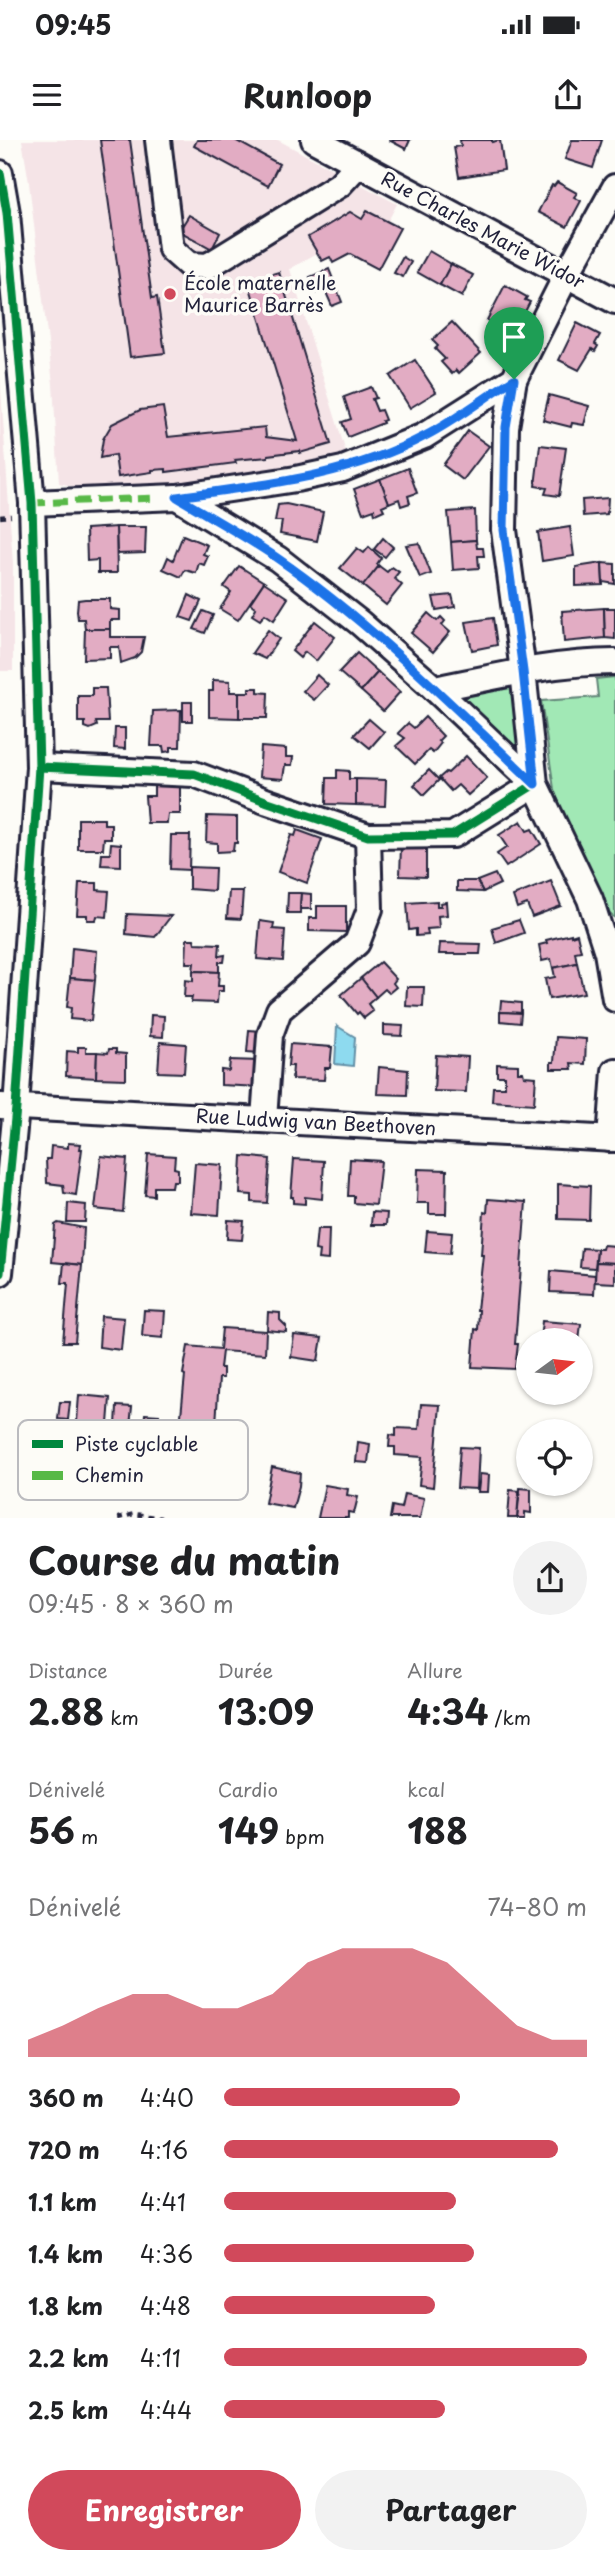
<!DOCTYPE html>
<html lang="fr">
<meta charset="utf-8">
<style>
:root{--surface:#fff;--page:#f2f2f2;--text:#202124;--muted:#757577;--accent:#d1495b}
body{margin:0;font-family:"Playpen Sans",sans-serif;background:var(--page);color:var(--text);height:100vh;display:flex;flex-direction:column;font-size:26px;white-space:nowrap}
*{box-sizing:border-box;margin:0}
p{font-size:23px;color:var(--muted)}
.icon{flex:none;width:38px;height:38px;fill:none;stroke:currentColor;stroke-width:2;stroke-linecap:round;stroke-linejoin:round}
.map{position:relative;height:1378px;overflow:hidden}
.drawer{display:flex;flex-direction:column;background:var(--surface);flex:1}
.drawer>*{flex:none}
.needle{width:46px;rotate:75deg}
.fabs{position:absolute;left:516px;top:1188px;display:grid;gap:14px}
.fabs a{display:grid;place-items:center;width:77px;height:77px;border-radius:50%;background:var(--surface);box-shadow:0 2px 5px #0004;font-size:35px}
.pin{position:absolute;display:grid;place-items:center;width:60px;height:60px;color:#fff;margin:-72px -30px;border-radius:50% 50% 50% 0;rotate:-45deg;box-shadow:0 0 7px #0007}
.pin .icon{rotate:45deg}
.round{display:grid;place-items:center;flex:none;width:74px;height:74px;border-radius:37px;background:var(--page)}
.overview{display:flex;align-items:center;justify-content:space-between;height:119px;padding:0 28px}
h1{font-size:38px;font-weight:700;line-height:52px}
.metrics{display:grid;grid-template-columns:repeat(3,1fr);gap:10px;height:119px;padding:7px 28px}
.metrics div{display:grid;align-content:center}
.metrics b{font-size:35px;font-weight:700}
.metrics small{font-size:19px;font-weight:400}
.metrics p{font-size:19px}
.chart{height:196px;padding:14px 28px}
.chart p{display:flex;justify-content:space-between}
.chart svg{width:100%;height:126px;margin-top:7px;fill:var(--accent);opacity:.7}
.primary-button{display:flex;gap:14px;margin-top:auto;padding:14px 28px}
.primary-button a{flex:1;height:80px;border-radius:42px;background:var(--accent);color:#fff;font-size:28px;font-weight:700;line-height:80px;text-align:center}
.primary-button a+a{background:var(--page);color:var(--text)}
ul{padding:0 28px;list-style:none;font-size:23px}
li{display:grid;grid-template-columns:112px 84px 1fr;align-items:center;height:52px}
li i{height:18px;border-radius:9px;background:var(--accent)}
.status{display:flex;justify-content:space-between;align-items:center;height:49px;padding:0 35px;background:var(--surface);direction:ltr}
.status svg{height:19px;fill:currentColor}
header{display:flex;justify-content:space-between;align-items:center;height:91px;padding:0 28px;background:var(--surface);font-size:32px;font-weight:700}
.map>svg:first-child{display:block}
.built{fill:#f5e4e7}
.green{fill:#a1e8b5;stroke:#628578;stroke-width:2}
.water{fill:#8edaef;stroke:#6390a7;stroke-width:2}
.building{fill:#e2acc3;stroke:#22223b;stroke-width:2}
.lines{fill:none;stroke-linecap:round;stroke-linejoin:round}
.minor-casing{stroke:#22223b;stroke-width:30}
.path{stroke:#22223b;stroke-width:4.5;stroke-dasharray:5 5;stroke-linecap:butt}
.minor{stroke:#fdfcf7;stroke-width:24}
.quiet{stroke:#58b947;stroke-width:7;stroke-dasharray:14 7;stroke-linecap:butt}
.cycleway-casing{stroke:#fdfcf7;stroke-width:13}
.cycleway{stroke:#00873e;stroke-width:9}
.route-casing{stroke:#fff;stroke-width:14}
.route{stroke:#1a73e8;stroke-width:9}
.poi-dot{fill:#d1495b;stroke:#fdfcf7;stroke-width:2.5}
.labels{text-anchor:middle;stroke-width:7;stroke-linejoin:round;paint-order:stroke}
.street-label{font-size:19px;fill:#22223b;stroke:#fdfcf7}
.poi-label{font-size:19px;fill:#22223b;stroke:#fdfcf7;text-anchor:start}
.key{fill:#fdfcf7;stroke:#bbbbbf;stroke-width:2}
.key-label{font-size:19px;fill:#22223b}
</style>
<div class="status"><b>09:45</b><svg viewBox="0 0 49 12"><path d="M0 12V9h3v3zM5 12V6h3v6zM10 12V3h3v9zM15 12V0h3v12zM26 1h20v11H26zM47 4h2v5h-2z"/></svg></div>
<header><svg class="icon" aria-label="menu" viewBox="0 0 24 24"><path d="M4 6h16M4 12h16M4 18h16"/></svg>Runloop<svg class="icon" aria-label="share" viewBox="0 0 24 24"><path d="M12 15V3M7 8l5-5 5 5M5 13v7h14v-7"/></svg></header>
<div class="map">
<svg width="615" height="1378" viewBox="0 0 615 1378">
<rect width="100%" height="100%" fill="#fdfcf7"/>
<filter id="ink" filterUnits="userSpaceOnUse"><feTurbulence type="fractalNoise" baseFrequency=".0143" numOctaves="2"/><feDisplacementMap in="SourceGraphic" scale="14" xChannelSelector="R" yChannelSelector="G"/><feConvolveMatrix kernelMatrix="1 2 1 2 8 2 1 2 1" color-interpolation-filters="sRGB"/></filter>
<g filter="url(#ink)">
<!-- built -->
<g class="built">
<polygon points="22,0 278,0 397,64 388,81 367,70 362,77 350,71 308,97 317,113 290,129 347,316 329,322 258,333 97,352 59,343 53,244 29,43"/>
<polygon points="0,236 13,424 13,531 0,531"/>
</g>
<!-- green -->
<g class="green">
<polygon points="615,537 615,778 607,772 567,686 554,649 541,561 598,557 596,539"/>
<polygon points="518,546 526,595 518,607 514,610 465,564 464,559 473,553"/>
</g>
<!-- water -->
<polygon class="water" points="337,886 355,897 353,926 335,924"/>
<!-- building -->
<g class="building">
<polygon points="100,0 130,0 152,158 157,157 165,213 130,217"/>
<polygon points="197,0 235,0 279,24 268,46 194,6"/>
<polygon points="389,0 410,0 406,9"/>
<polygon points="460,0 492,0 492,2 500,0 504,30 459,37 454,7 461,6"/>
<polygon points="572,0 602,0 593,28 565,19"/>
<polygon points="557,42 577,53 574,57 581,61 567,87 538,72 552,45 554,46"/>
<polygon points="367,71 400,88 378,129 350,114 333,123 330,117 322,121 308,97 350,72 362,79"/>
<polygon points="189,75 220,93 212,109 179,91"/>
<polygon points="429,111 451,124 440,145 417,132"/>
<polygon points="403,117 411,122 403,137 394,133"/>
<polygon points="451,124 473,135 462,157 440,145"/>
<polygon points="329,129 342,162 332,166 325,150 317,153 310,137"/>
<polygon points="279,132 331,304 300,313 300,311 268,315 268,317 235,320 236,323 166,332 166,329 152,330 152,332 118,337 115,315 100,318 103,299 112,284 140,270 163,267 168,297 265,287 266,297 297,301 248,141"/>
<polygon points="505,145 527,157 525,160 530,162 520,181 516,178 508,192 487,180"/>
<polygon points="452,182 481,213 459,233 456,230 452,234 441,222 445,219 435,209 438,206 432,200"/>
<polygon points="577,183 600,195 595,204 598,206 595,211 592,209 579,230 559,220"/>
<polygon points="415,220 436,252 410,268 390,236"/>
<polygon points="371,247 376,258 372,259 377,271 381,270 385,280 382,281 383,283 348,297 342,282 351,279 344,257"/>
<polygon points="549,255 589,266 584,285 572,283 571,287 543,280"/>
<polygon points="468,291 489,306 463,340 443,325"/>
<polygon points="540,305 566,308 559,356 545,354 547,348 535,346"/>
<polygon points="408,328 417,353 408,356 410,363 401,366 399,359 389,363 380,339"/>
<polygon points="380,339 389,363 382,366 384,370 375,374 374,369 363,373 354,349"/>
<polygon points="608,358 607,374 583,376 582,360"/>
<polygon points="286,364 323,372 317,401 280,394 282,381 275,381 278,365"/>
<polygon points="475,370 476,400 451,402 448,372"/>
<polygon points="116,387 146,387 145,413 117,414"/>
<polygon points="116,387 117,433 98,433 98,420 87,421 86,389"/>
<polygon points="570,387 574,416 542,421 538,392"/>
<polygon points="183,395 207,405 203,414 208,416 204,425 199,423 196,433 185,430 181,437 163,429 168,417 173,420"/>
<polygon points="383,398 393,407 385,417 374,409"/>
<polygon points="476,400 477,408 483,408 484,416 478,416 479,428 453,430 451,402"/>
<polygon points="419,403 431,434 420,438 406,405"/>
<polygon points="369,407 381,418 377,424 379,426 363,446 340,428 357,408 364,413"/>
<polygon points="602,423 603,445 576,446 576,427"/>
<polygon points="602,423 615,424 615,444 603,442"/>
<polygon points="239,426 264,442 238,480 220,469 231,452 224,447"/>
<polygon points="379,426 387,432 392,427 399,432 394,438 402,445 386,465 363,446"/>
<polygon points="264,442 288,458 274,480 265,474 260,480 252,475 256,468 250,463"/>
<polygon points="189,455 201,461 192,481 180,477"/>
<polygon points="452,455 455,467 436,470 433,457"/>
<polygon points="85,459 110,459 110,469 120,470 120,480 110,480 110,489 85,489 84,479 78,479 77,471 78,460"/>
<polygon points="604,468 605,498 564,502 562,471"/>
<polygon points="604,468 615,468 615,499 605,498"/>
<polygon points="203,471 213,475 205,493 194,489"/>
<polygon points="428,473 437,481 441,477 445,481 442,485 450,492 433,512 411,493"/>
<polygon points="493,478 497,505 472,510 466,482"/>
<polygon points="315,481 335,497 316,521 305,512 300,518 292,511"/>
<polygon points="85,489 110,489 110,497 144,497 141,512 135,518 121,523 119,507 110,507 110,518 84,519"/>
<polygon points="268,490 279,499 265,519 252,513"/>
<polygon points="357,513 378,532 361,551 339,532"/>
<polygon points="378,532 400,552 383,571 361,551"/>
<polygon points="317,535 328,545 314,560 303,551"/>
<polygon points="213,540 230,541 230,552 239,552 239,578 209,577 209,551 213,551"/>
<polygon points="92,548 106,548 108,582 96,582 97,586 90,589 85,587 85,582 78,582 78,556 92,556"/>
<polygon points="249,548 258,548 258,552 268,553 267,578 239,578 239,552 249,552"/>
<rect x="183" y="562" width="9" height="19"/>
<polygon points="181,570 180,607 171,607 171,611 164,612 163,606 151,606 153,571"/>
<polygon points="425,577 443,596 438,601 441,603 433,613 429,610 415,624 396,606 405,598 398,593 408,583 414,588"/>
<polygon points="369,579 384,592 370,608 354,595"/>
<polygon points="115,588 125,588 125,609 114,608"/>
<polygon points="261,607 286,609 286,617 293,617 292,625 285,625 283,639 259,637"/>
<polygon points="466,616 487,638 468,655 458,645 451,651 439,638 446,632 448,633"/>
<polygon points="337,630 349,631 349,639 356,639 356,665 326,664 327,638 337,638"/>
<polygon points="429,630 439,640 424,655 414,645"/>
<polygon points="356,639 386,640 385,666 356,665"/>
<polygon points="154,643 180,644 180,674 168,674 167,683 147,683 145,656 154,656"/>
<polygon points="207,676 237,677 237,703 234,703 233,711 217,712 217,703 206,702"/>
<polygon points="78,679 104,679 104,684 111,684 111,698 104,698 103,709 78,709"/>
<polygon points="521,681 527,691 532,689 541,704 506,727 497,714 507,707 499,695"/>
<polygon points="297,690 322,699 307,743 278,732 291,695 295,696"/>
<polygon points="171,695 190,695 189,730 170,729"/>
<polygon points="111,703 121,704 121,726 101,725 102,714 110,714"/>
<polygon points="401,706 426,707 426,737 400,736"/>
<polygon points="189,727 215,728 214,751 189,749"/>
<polygon points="495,734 500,744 483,752 477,741"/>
<polygon points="457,741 477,741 483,752 457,751"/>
<polygon points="551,741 561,766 532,777 527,764 517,768 513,756"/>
<polygon points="79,743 97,743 97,750 109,751 107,777 97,776 96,780 87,780 87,775 77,775"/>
<polygon points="229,751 243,751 241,779 227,778"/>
<polygon points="288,753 301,753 300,773 287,773"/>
<polygon points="301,753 311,754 311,769 300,769"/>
<polygon points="437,761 437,766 441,766 440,763 446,762 447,775 438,776 439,788 427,789 428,795 416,796 416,789 409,790 407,763"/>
<polygon points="317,766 346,766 346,792 309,791 309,778 317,778"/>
<polygon points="127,774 171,776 155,797 126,794"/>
<polygon points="519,780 524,793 496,803 492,788"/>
<polygon points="260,781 274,783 273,789 285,790 283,821 257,819"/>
<polygon points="571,794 571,796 577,794 581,811 575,812 577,823 553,828 551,819 542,821 539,805 547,803 546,800"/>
<polygon points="187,799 194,799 195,803 220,804 219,816 225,815 224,822 219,822 219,832 193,831 194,823 186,823"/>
<polygon points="440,803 481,804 480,814 439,814"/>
<polygon points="72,808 97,811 95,840 70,838"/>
<polygon points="380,822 396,839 393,843 396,847 389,853 385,849 376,857 361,838"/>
<polygon points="577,823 584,853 549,859 545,839 555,837 553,828"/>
<polygon points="193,831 219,832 218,846 223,846 223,851 218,851 217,863 191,862 192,857 184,857 185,840 193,841"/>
<polygon points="70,838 95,840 91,881 70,879 71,868 67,867"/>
<polygon points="361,838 376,857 368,864 373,871 364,878 359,872 357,874 341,855"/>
<polygon points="407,847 424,847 423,867 406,866"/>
<polygon points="501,861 521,863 521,873 500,872"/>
<polygon points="500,872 521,873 520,883 500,881"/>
<polygon points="151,875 164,876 163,897 150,896"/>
<polygon points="384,885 403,886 402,896 384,895"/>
<polygon points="249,890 261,891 260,913 247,912"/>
<polygon points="556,897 586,899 585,924 571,923 572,929 551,929 551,922 554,922"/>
<polygon points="160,902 186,904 184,933 158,932"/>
<polygon points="290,904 332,907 330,928 325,928 324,940 292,939 293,926 288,926"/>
<polygon points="78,907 86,907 86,912 97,912 96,938 66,936 67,911 78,912"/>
<polygon points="109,909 116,909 116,913 126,914 126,939 96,938 97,912 108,913"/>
<polygon points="436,915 468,917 466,952 434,951"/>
<polygon points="230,920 260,921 259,947 221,945 221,930 229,931"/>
<polygon points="497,924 518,925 518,932 523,932 524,936 536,937 534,964 492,961 493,947 505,947 505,936 497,936"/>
<polygon points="379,927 408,930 407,955 377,954"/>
<polygon points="68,1003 81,1004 80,1009 82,1009 76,1055 64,1053 63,1045 47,1043 46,1019 50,1019 51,1006 68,1008"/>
<polygon points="148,1014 175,1016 174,1028 178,1029 178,1041 173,1041 172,1047 154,1047 154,1056 145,1055"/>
<polygon points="101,1016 127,1019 123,1072 95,1069"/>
<polygon points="242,1016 270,1019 267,1063 252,1062 252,1055 240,1054"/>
<polygon points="294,1019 324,1021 322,1059 305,1057 305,1064 293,1063 293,1057 291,1057"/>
<polygon points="350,1019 381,1021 376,1065 354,1063 354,1056 348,1056"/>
<polygon points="195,1023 222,1025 219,1075 191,1073"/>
<polygon points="418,1029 447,1030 446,1074 429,1074 429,1063 417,1063"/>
<polygon points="558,1044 590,1046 589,1080 558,1079"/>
<polygon points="488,1059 526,1062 515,1204 518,1204 515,1229 472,1227 475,1189 478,1190 479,1170 477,1170 483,1115 481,1115 484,1072 487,1073"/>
<polygon points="68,1063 86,1065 85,1082 67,1082"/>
<polygon points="372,1072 387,1073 386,1085 371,1085"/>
<polygon points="228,1080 244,1081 242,1100 227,1099"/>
<polygon points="58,1083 84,1088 82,1125 52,1122 55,1085"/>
<polygon points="317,1089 329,1089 328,1120 318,1119 319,1111 315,1110"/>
<polygon points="427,1091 452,1093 450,1114 425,1112"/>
<polygon points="603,1105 615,1106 615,1123 596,1122 597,1109 602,1109"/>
<polygon points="582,1108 597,1109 595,1128 580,1127"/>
<polygon points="596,1122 615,1123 615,1143 595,1142"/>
<polygon points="64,1123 82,1125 75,1202 63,1202 68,1143 62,1143"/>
<polygon points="551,1131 595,1135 594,1154 550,1152"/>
<polygon points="144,1170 165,1171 163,1198 142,1196"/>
<polygon points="268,1172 280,1173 280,1180 286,1186 286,1192 267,1190"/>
<polygon points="101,1176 124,1178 121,1210 99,1207"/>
<polygon points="542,1181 581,1184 579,1200 540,1200"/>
<polygon points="222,1188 266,1191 265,1214 222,1211 220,1228 223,1228 223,1238 219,1238 215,1299 218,1299 217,1309 214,1309 211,1344 177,1342 180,1307 178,1306 185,1235 183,1234 188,1206 220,1209"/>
<polygon points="294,1195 322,1198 318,1221 291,1217"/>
<polygon points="79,1255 110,1258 107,1297 76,1295"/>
<polygon points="60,1262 70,1262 68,1280 58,1279"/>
<polygon points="421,1264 440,1265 433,1347 419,1345 422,1317 395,1315 395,1307 389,1307 390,1295 396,1296 396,1288 419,1289"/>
<polygon points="117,1266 132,1267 130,1286 116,1286"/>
<polygon points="145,1274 159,1275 158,1286 144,1284"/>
<polygon points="358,1302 370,1304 368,1323 356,1322"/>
<polygon points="460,1307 479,1308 477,1349 457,1348"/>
<polygon points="272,1327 300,1333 299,1346 293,1368 265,1363"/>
<polygon points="480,1334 489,1335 488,1352 478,1352"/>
<polygon points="325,1345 348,1349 347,1355 358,1357 354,1373 348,1372 348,1378 318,1378"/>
<polygon points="520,1348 531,1349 531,1373 525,1372 525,1378 517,1378"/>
<polygon points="510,1350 519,1351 517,1378 508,1378"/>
<polygon points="404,1354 424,1358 420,1378 390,1378 392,1366 401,1368"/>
</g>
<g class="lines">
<defs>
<g id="minor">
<polyline points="158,0 171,109 189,125 208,126 339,45 352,31 355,22"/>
<polyline points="314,0 615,161"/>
<polyline points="0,33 7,73 32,363 39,627 16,968 0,1133"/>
<polyline points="177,357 278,419 360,483 435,549 535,644 590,759 607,812 615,859"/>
<polyline points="32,363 177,357 296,339 343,329 424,296 514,239 567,134 615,47"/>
<path d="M435 549C494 537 554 522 615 522"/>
<polyline points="39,627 194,634 268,662 368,696 453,695 535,644 523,531 504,390 506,287 514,239"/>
<polyline points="1,966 615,999"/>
<polyline points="264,979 270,895 279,870 357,803 370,769 368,696"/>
<polyline points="610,999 615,931"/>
</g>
</defs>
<!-- minor casing -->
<use href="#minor" class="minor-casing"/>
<!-- path -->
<g class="path">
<polyline points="0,377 11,376"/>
<polyline points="118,1378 134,1374 161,1378"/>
</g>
<!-- minor -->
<use href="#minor" class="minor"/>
<!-- quiet -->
<polyline class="quiet" points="32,363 155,358"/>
<defs>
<g id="cycleway">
<polyline points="0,33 7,73 32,363 39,627 16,968 0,1133"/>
<polyline points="39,627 194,634 268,662 368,696 453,695 535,644 523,531 504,390 506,287 514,239"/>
</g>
</defs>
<!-- cycleway casing -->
<use href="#cycleway" class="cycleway-casing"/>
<!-- cycleway -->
<use href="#cycleway" class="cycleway"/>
</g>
</g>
<g class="lines" filter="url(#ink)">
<defs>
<path id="route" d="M514 239 506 287 504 390 523 531 535 644C454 567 369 481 277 418 245 396 210 377 177 357 261 345 348 337 425 296 456 280 485 257 514 239Z"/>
</defs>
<!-- route casing -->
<use href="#route" class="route-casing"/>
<!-- route -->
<use href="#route" class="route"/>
</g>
<!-- markers -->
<circle class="poi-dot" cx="170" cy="154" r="7"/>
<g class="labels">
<!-- street labels -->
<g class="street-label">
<text transform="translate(483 90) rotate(28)" y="7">Rue Charles Marie Widor</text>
<text transform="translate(316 982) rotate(3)" y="7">Rue Ludwig van Beethoven</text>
</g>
<!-- poi labels -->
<g class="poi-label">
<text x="184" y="150">École maternelle<tspan x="184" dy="22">Maurice Barrès</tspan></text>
</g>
</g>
<!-- legend -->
<rect x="18" y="1280" width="230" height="80" rx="10" class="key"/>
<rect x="32" y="1300" width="31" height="8" fill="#00873e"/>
<rect x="32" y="1331" width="31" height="9" fill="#58b947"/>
<g class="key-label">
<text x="75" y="1311">Piste cyclable</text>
<text x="75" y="1342">Chemin</text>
</g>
</svg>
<div class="fabs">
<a><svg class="needle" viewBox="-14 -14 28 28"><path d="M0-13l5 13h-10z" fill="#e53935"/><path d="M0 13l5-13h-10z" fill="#757577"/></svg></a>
<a><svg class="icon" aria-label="locate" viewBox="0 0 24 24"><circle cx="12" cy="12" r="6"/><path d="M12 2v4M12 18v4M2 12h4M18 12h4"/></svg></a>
</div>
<div class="pin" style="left:514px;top:239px;background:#1e9e55"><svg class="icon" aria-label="arrive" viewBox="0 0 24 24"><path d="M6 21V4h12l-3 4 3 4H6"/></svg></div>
</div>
<section class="drawer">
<div class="overview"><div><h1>Course du matin</h1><p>09:45 · 8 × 360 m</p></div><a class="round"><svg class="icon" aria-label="share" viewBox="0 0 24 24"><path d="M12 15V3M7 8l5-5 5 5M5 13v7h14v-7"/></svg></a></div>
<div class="metrics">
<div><p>Distance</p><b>2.88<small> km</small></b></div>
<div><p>Durée</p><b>13:09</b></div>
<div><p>Allure</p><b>4:34<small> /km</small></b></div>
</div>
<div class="metrics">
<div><p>Dénivelé</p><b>56<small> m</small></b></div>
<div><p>Cardio</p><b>149<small> bpm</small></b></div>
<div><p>kcal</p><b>188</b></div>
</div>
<div class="chart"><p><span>Dénivelé</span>74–80 m</p>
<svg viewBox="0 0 160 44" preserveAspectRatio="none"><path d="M0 44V38L10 33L20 27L30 22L40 22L50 27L60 27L70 22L80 11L90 6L100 6L110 6L120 11L130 22L140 33L150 38L160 38V44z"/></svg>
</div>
<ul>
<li><b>360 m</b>4:40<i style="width:65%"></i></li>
<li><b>720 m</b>4:16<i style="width:92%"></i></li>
<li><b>1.1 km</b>4:41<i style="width:64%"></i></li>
<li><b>1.4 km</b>4:36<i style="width:69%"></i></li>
<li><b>1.8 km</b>4:48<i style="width:58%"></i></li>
<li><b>2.2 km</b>4:11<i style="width:100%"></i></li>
<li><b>2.5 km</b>4:44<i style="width:61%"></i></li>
</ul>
<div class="primary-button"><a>Enregistrer</a><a>Partager</a></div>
</section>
